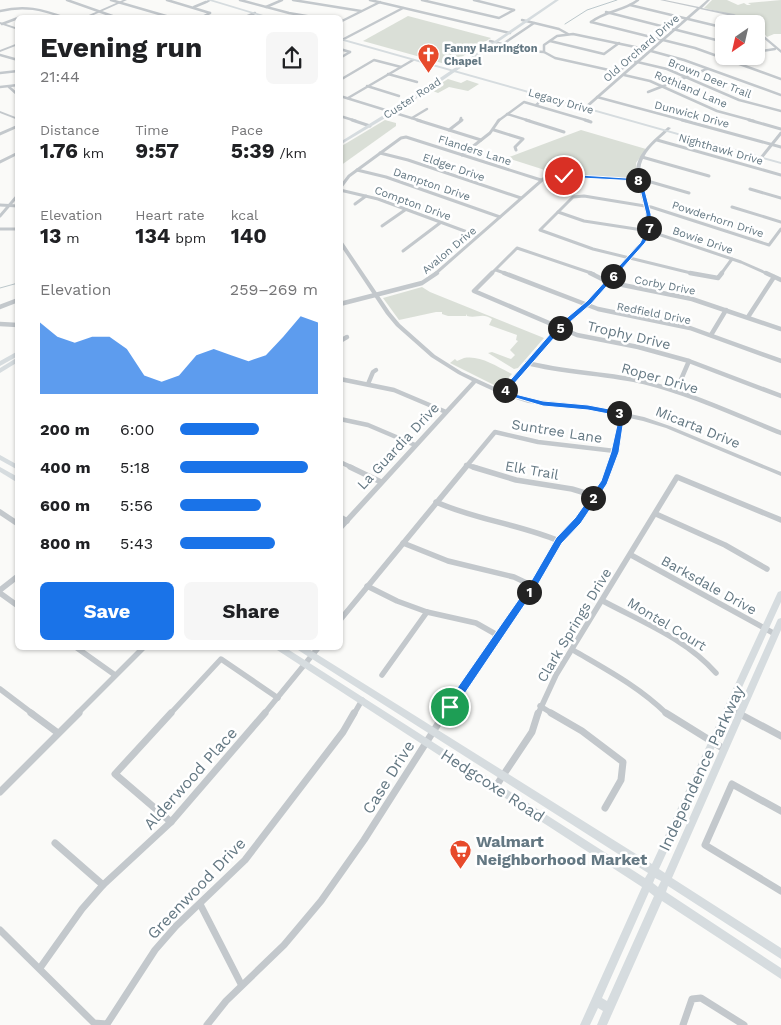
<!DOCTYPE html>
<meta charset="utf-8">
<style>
:root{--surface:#fff;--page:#f6f6f6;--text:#202124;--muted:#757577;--accent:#1a73e8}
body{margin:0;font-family:"Work Sans",sans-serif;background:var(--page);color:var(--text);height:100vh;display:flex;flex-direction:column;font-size:19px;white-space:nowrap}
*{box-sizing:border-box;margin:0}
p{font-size:16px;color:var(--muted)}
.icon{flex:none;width:28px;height:28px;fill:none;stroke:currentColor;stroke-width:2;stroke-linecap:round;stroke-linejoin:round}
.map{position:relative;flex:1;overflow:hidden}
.sheet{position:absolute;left:15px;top:15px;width:328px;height:635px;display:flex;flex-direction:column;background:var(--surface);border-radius:8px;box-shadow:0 1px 4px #0004}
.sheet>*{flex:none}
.needle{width:32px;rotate:214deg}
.buttons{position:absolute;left:715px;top:15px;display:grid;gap:10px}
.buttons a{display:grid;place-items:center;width:50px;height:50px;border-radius:8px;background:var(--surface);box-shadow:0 1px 4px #0004;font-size:25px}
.pin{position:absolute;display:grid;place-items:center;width:42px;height:42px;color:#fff;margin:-21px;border:2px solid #fff;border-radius:50%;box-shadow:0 1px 5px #0007}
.km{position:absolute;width:25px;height:25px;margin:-12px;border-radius:50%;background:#222;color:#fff;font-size:14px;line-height:25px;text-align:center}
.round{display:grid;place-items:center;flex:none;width:52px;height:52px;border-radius:8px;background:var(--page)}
.summary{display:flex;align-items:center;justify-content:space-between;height:85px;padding:0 25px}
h1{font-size:28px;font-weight:700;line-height:38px}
.figures{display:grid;grid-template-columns:repeat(3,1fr);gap:8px;height:85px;padding:5px 25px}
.figures div{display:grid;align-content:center}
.figures b{font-size:21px;font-weight:700}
.figures small{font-size:14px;font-weight:400}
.figures p{font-size:14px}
.chart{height:140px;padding:10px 25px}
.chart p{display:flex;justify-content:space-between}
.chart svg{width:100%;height:90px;margin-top:5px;fill:var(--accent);opacity:.7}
.cta{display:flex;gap:10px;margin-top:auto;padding:10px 25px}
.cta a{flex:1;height:58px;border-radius:8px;background:var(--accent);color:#fff;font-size:20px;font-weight:700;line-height:58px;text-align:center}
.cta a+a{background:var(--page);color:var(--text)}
ul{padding:0 25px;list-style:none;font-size:16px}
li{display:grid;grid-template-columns:80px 60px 1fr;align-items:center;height:38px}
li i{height:12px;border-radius:6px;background:var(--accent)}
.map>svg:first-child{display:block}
.green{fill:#dadfd7}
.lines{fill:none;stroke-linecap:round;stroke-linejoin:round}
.stream{stroke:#bbc7cb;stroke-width:1}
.minor-far4{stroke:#c3c8cc;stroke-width:2.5}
.minor-far3{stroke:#c3c8cc;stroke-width:3}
.minor-far2{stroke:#c3c8cc;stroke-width:4.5}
.minor-far1{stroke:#c3c8cc;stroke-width:5.5}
.minor{stroke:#c3c8cc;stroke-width:7}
.tertiary{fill:#c3c8cc;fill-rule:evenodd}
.secondary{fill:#d6dcdf;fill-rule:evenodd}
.primary{fill:#d6dcdf;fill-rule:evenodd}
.route{fill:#1a73e8;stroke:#fff}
.labels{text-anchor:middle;stroke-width:5;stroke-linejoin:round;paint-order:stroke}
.far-poi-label{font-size:11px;font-weight:bold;fill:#647883;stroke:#fff;text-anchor:start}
.far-street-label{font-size:11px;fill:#647883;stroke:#fff}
.street-label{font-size:14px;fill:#647883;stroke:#fff}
.near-street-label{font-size:16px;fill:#647883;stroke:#fff}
.near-poi-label{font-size:16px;font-weight:bold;fill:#647883;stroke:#fff;text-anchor:start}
</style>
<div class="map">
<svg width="781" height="1025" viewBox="0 0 781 1025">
<rect width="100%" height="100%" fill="#fafaf8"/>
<!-- green -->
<g class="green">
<polygon points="712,0 727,0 738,5 744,3 747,5 751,5 748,3 781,0 781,34 774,34 767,37 756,24 746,18 704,8"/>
<polygon points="408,16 491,38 449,65 363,41"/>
<polygon points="448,79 461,83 467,80 479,84 468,91 449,87 438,93 430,90"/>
<polygon points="385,120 396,123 396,126 340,166 340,147"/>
<polygon points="581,130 646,149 636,163 638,178 563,174 548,171 507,158"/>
<path d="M422 287 430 292 544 338 518 368 514 369 488 353 492 352 511 359 515 355 510 350 518 341 516 340 517 335 489 325 492 319C482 312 477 319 467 316V314L466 316H448L442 314V312H436L399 320 383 298Z"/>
<path d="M464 358C480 355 496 366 512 374L501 386 498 387 450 363 455 359 457 361Z"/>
</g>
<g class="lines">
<!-- stream -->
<g class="stream">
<polyline points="565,24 587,10 617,0"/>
<polyline points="0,288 18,283"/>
</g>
<!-- minor-far4 -->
<g class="minor-far4">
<polyline points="67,0 118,18"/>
<polyline points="111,0 173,18"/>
<polyline points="167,0 210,13"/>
<polyline points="240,0 289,13 318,18"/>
<polyline points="293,0 361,11"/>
<polyline points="370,0 510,33"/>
<polyline points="422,0 499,18 514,10"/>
<polyline points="474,0 514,10"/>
<polyline points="630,5 717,26"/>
<polyline points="194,7 206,2"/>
<polyline points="266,7 282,0"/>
<path d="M0 11C24 5 42 9 65 18"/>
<polyline points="606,12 724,42"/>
<polyline points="200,18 210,13"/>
<polyline points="243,18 255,13"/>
<polyline points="522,20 559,29 568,34"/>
<polyline points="340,22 380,2"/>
<polyline points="591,22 695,48 781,79"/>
<path d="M591 22C605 11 624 11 638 0"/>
<polyline points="2,24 18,18"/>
<polygon points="573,34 640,48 644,51 618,72 555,58 544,52 544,45 557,36"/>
<polyline points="340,41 403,8"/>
<polyline points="490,41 529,51 544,52"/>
<polyline points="550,41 604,54 619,43"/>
<polyline points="503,44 534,23"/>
<polyline points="340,49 350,52"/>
<polyline points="651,51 684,60 781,95"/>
<polyline points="756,52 775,49"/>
<polyline points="0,55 18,60"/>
<polyline points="340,58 350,52"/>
<polyline points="633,61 667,69 739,100 781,111"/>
<polyline points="733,61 746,56"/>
<polyline points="0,73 18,71"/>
<polyline points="388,74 417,82"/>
<polyline points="624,75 650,81 717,111 754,121"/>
<polyline points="340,80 374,60 401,67"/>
<polyline points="367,86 399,96"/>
<polyline points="0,87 18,85"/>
<polyline points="9,87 18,95"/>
<polyline points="648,92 707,69"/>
<polyline points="340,96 421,121"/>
<polyline points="597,97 686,121"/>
<polyline points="348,98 413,60"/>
<polyline points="536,105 549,95"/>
<polyline points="507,114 530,121"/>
<polyline points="340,116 356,121"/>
<polyline points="412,118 427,109"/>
<polyline points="460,121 461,118"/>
<polyline points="498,121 524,102 589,121"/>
</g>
<!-- minor-far3 -->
<g class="minor-far3">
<polyline points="352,120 370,126"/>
<polyline points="417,120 481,140"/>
<polyline points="526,120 564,132"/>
<polyline points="585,120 591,122"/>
<polyline points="682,120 781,147"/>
<polyline points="749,120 781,129"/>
<polyline points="449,130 462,120"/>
<polyline points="494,130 523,139 515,147 516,150"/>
<polyline points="0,134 18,126"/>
<polyline points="657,140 781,175"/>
<polyline points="380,153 408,160 521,198"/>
<polyline points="462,155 490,133 499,120"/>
<polyline points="642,157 709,176"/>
<polyline points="761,158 781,133"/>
<polyline points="0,162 18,153"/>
<polyline points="357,170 386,177 500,217"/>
<polyline points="340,188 349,176 401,138 406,137 541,180"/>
<polyline points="750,189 781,198"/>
<polyline points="340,190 378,199 478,236"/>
<polyline points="355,204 366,196"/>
<polyline points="0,205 18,206"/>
<polyline points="732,207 781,222"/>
<polyline points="558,212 584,221 649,231 741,262 768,274"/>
<polyline points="0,216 18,195"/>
<polyline points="382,226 405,210"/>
<polyline points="0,229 18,229"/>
<polyline points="403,251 440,223"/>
<polyline points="496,270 507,274"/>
<polyline points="435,274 549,174 644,180 689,193"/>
<polyline points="491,274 517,248 594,274"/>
<polyline points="695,274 593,249 540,230 573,197 584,196 651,207 769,245 781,229"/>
<polyline points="721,274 732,259"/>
</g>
<!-- minor-far2 -->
<g class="minor-far2">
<polyline points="492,273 474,291 577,335 638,347 689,361 781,396"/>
<polyline points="504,273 598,309 690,328 781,361"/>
<polyline points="590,273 608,282 692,299 781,329"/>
<polyline points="690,273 718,278 722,273"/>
<polyline points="766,273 781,280"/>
<polyline points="340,304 422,283 437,273"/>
<polyline points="0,307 18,300"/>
<polyline points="748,317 774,277"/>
<polyline points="0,324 18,325"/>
<polyline points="711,335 726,310"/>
<polyline points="340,341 347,337"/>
<path d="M527 363C566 373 606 373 644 382 692 394 736 415 781 433"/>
<polyline points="340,379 394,390 446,412"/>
<polyline points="368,384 373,372 376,370"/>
<polyline points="676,391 689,361"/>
<polyline points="340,419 368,425 415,445"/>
<polyline points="340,462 353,468"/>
<polyline points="466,465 477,468"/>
<polyline points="465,468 495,432 538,442 615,451"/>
<polyline points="609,468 615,451 623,414"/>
</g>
<!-- minor-far1 -->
<g class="minor-far1">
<polyline points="350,467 381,482"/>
<polyline points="473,467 516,480 572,489 595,496"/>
<path d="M436 502C476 520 519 524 559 541"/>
<polyline points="0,512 18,524"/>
<polyline points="656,514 725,545 767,569"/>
<polyline points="340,517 347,521"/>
<polyline points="403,543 448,561 514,577 533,586"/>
<polyline points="631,555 775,634"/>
<polyline points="367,586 397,601 427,612 476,623 499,636"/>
<polyline points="0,590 18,576"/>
<polyline points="0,593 18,606"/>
<path d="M603 601C642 622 686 639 716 673"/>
<polyline points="340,620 466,467"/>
<polyline points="77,648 115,675"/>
<path d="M573 650C607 670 638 686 667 714"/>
<polyline points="382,675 427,612"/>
<polyline points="0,689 33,714"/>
<polyline points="540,706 553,714"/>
<polyline points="729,708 740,714"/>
<polyline points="77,714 143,648"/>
<polyline points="170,714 221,659 278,698"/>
<polyline points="264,714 318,648"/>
<polyline points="354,714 362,700"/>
<polyline points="445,714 533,586 559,541 578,521 604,482 609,467"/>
<polyline points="538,714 556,675 677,477 781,520"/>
</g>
<!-- minor -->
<g class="minor">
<polyline points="31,713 58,733"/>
<polyline points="551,713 582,731 623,762 621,780 605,808"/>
<polyline points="666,713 724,749"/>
<polyline points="738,713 781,736"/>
<polyline points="496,786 532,732 538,713"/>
<polyline points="0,792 79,713"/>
<polyline points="781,811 732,784 705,845 781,891"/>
<polyline points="171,822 115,774 171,713"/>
<polyline points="55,843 103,885"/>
<polyline points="200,904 241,984"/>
<polyline points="0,930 94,1023 107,1024 155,950 176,926 245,860 343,732 354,713"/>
<polyline points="40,968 82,909 103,885 171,822 265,713"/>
<polyline points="207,1025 226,1001 284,945 321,901 364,840 445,713"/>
<polyline points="683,1025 692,999 701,998 744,1025"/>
</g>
<!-- tertiary -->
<g class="tertiary">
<polygon points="123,0 127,0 87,18 82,18"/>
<polygon points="208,0 212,0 207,3 205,2"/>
<polygon points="660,0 665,0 699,7 707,0 710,0 702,8 734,14 751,24 747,24 732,16 700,9 586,109 584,109 584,107 697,8"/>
<polygon points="0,22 18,28 18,30 0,24"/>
<polygon points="756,29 781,50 781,53 756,32"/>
<polygon points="18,43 18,45 0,52 0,50"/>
<polygon points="0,111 18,118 18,120 0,113"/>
<path d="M668 127 671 128C662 137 650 145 644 157 633 176 649 199 651 218 651 225 650 231 648 238L589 306 562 328 506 392 528 399 588 405 644 417 670 426 781 472V476L666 428 643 421 588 409 528 403 500 394 476 383 342 530 340 531V524L472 381 458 374 431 357 396 326 386 314 340 245V241H342L390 312 400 324 435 355 462 372 501 390 558 326 585 304 644 238C646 231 647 225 646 219 645 198 628 175 641 155 648 144 658 136 668 127Z"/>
</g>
<!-- secondary -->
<g class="secondary">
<polygon points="207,0 213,0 273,18 267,18"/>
<polygon points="340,38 781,162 781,164 340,40"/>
<polygon points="0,455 18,465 18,470 0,460"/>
<polygon points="0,467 18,477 18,483 0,472"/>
<path d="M781 591V602L659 869 665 873 777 621 778 619 781 618V630L672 878 781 948V959L668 886 666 892 781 968V979L662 901 607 1025H597L603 1011 598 1008 590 1025H580L642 887 277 650 276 648H286L645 878 648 873 298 650 297 648H307L652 864 777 594 778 592ZM655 878 661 881 658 887 653 883ZM649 892 654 896 607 1001 602 998Z"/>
</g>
<!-- primary -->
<g class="primary">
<polygon points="555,0 559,0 407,105 340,145 340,142 403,103"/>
<polygon points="18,351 18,356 0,366 0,361"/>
<polygon points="18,357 18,362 0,373 0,368"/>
</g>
</g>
<!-- route -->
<polygon class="route" points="564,174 642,179 651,214 652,231 645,243 591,304 562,329 507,392 543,401 588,405 625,412 619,452 607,484 581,523 562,543 536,588 453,711 450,712 446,711 446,704 530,583 556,538 575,518 601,481 611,452 619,416 588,410 543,406 499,393 557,326 587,301 640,243 646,231 646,214 638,181 562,177"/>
<!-- icons -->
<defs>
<symbol id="church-pin" viewBox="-11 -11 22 30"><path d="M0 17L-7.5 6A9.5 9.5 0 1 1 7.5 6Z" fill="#e74a2b" stroke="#fff"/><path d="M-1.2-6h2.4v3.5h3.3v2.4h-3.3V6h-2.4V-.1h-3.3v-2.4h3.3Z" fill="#fff"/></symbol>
<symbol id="supermarket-pin" viewBox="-11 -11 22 30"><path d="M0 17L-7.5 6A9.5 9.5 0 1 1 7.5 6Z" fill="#e74a2b" stroke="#fff"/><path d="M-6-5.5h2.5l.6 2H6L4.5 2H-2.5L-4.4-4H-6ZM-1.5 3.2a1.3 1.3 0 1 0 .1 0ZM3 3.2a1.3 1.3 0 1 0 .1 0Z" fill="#fff"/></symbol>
</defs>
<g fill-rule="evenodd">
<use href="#church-pin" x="416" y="42" width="25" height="34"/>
<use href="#supermarket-pin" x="448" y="838" width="25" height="34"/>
</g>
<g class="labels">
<!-- far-poi labels -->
<g class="far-poi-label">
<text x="444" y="52">Fanny Harrington<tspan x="444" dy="13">Chapel</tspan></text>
</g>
<!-- far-street labels -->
<g class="far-street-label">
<text transform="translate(641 48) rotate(-41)" y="4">Old Orchard Drive</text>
<text transform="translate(710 78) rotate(22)" y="4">Brown Deer Trail</text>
<text transform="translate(691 89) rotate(23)" y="4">Rothland Lane</text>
<text transform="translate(412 98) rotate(-33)" y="4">Custer Road</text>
<text transform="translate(561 101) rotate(16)" y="4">Legacy Drive</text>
<text transform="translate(692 114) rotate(15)" y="4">Dunwick Drive</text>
<text transform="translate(721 149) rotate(16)" y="4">Nighthawk Drive</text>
<text transform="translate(475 150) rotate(18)" y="4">Flanders Lane</text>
<text transform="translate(454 167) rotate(19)" y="4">Eldger Drive</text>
<text transform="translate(432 184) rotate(19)" y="4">Dampton Drive</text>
<text transform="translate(413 203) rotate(20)" y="4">Compton Drive</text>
<text transform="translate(718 219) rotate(18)" y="4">Powderhorn Drive</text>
<text transform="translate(703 240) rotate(19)" y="4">Bowie Drive</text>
<text transform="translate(449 250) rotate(-40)" y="4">Avalon Drive</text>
<text transform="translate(665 285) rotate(11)" y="4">Corby Drive</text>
<text transform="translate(654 313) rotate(11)" y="4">Redfield Drive</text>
</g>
<!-- street labels -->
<g class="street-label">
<text transform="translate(629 335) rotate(13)" y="5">Trophy Drive</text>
<text transform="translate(660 378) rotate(16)" y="5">Roper Drive</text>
<text transform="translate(698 427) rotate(22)" y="5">Micarta Drive</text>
<text transform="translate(557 431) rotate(9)" y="5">Suntree Lane</text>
<text transform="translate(398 446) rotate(-47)" y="5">La Guardia Drive</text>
<text transform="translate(532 470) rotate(10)" y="5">Elk Trail</text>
<text transform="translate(709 585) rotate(29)" y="5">Barksdale Drive</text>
<text transform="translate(667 624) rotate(31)" y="5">Montel Court</text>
<text transform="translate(574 625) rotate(-59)" y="5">Clark Springs Drive</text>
</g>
<!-- near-street labels -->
<g class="near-street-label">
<text transform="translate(701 768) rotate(-65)" y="6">Independence Parkway</text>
<text transform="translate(388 777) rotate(-58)" y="6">Case Drive</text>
<text transform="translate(190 778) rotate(-48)" y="6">Alderwood Place</text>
<text transform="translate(493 785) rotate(33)" y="6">Hedgcoxe Road</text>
<text transform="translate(196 888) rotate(-46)" y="6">Greenwood Drive</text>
</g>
<!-- near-poi labels -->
<g class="near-poi-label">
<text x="476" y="847">Walmart<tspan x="476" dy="18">Neighborhood Market</tspan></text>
</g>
</g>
</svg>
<div class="buttons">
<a><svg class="needle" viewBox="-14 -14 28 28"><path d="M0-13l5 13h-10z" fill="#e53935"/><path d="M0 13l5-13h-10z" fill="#757577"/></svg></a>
</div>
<div class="pin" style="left:450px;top:707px;background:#1e9e55"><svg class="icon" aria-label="arrive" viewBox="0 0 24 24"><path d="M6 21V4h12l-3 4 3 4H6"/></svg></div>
<div class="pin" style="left:564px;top:176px;background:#d93025"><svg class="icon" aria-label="check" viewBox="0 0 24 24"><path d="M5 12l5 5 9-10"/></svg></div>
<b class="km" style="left:529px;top:592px">1</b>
<b class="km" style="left:593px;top:498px">2</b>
<b class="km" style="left:619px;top:413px">3</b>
<b class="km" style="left:505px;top:390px">4</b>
<b class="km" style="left:560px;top:328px">5</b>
<b class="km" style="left:613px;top:276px">6</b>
<b class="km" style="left:649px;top:228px">7</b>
<b class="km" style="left:638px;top:180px">8</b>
<section class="sheet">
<div class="summary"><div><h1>Evening run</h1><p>21:44</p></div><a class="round"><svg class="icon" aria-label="share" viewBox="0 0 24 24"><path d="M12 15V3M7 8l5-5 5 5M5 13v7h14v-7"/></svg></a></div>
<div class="figures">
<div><p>Distance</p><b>1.76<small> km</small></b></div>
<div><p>Time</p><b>9:57</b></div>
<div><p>Pace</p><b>5:39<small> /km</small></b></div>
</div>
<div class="figures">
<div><p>Elevation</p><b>13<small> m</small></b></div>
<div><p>Heart rate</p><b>134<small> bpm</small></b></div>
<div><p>kcal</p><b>140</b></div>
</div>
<div class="chart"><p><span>Elevation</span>259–269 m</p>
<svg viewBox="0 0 160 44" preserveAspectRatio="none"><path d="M0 44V9L10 16L20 19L30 16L40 16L50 22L60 35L70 38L80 35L90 25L100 22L110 25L120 28L130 25L140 16L150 6L160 9V44z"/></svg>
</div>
<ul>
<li><b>200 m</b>6:00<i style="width:57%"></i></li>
<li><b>400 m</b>5:18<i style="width:93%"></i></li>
<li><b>600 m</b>5:56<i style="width:59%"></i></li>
<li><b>800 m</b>5:43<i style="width:69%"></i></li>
</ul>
<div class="cta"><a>Save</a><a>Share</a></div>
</section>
</div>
